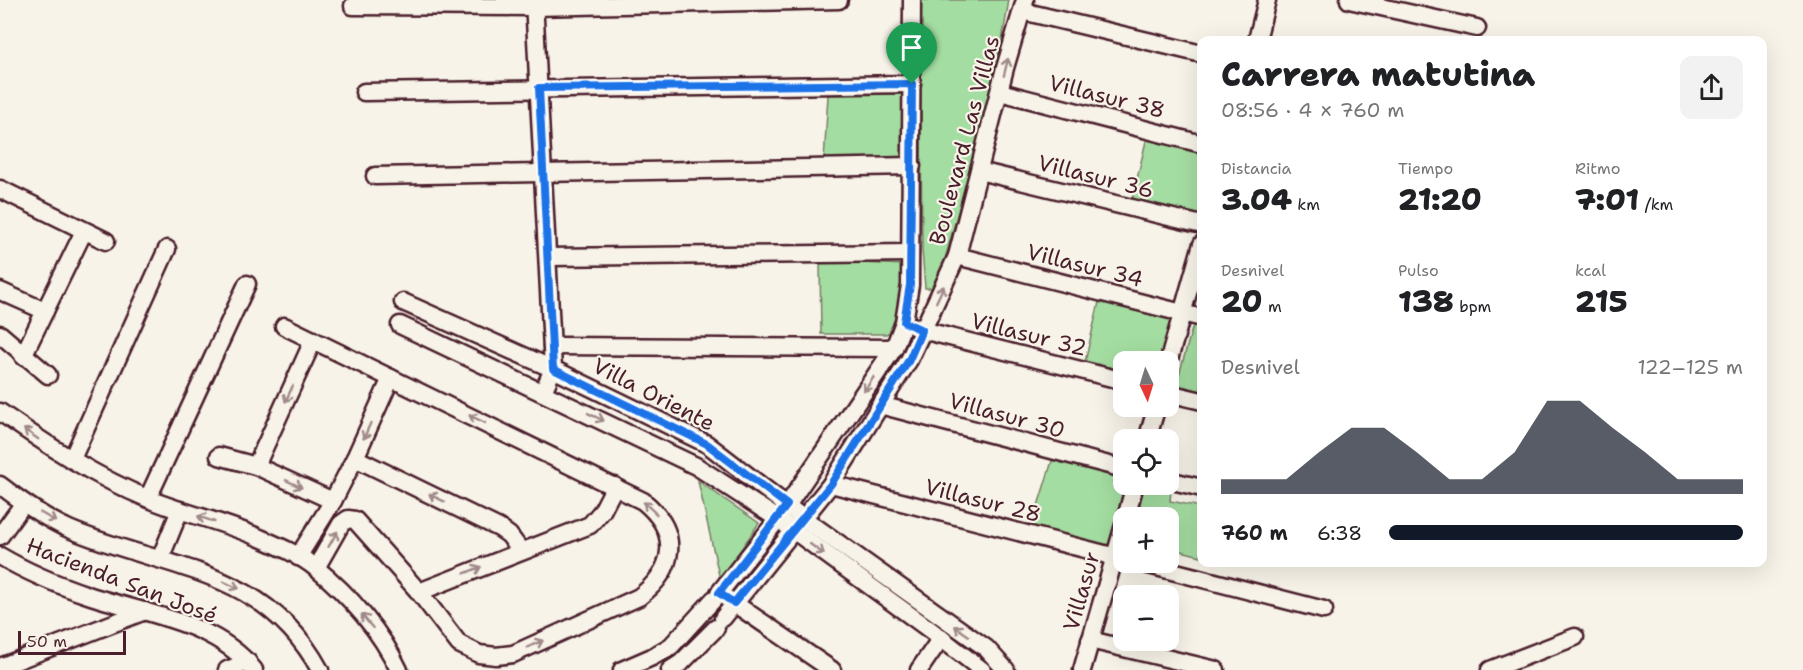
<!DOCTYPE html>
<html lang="es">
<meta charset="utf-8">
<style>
:root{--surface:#fff;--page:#f2f2f2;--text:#202124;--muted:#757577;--accent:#111827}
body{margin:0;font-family:"Shantell Sans",sans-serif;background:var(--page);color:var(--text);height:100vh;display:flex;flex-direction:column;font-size:22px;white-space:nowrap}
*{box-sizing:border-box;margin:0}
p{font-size:20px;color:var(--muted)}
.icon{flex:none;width:33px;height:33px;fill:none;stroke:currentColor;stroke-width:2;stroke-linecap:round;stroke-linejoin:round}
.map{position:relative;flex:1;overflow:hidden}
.sheet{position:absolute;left:1197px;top:36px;width:570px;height:531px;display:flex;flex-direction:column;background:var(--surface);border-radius:12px;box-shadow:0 6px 24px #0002}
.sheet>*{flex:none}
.needle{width:39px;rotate:176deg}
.fabs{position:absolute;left:1113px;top:351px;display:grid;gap:12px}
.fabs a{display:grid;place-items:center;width:66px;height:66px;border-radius:12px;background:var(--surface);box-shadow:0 6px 24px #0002;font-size:30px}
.scale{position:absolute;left:18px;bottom:15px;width:108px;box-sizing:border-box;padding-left:6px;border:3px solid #4a1f2b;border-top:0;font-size:16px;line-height:21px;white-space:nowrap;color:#4a1f2b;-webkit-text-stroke:4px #f7f3e8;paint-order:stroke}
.pin{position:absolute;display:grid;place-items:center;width:51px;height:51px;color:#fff;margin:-62px -26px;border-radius:50% 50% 50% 0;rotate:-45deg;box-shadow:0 0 6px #0007}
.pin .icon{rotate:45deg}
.round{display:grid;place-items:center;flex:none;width:63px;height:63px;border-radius:12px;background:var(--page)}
.summary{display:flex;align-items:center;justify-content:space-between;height:102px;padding:0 24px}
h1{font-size:33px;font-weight:800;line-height:45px}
.stats{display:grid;grid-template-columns:repeat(3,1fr);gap:9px;height:102px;padding:6px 24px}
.stats div{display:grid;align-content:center}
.stats b{font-size:30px;font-weight:800}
.stats small{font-size:16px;font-weight:400}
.stats p{font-size:16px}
.chart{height:168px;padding:12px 24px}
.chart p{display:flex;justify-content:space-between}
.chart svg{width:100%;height:108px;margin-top:6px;fill:var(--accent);opacity:.7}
ul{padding:0 24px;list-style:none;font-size:20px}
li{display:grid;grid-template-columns:96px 72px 1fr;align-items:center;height:45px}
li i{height:15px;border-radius:8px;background:var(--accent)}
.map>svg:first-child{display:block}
.green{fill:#a4dda1;stroke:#777e66;stroke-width:1.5}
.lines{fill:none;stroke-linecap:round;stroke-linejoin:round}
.street-casing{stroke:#4a1f2b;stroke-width:21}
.street{stroke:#f7f3e8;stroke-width:16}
.oneway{stroke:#a0898a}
.route-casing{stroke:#fff;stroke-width:12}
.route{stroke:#1a73e8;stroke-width:8}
.labels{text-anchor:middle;stroke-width:4.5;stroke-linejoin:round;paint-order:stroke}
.street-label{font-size:22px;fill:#4a1f2b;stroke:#f7f3e8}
</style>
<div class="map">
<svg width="1803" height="670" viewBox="0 0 1803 670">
<rect width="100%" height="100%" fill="#f7f3e8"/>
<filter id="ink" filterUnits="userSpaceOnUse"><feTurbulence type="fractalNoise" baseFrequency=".0167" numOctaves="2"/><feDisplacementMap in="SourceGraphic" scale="12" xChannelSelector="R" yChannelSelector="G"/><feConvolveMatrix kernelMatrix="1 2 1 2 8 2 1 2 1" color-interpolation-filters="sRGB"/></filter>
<g filter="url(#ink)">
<!-- green -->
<g class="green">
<polygon points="920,0 1009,0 997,70 937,288 925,288 922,249"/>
<polygon points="904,94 905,163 824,161 828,95"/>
<polygon points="1147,137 1201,150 1202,213 1199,221 1131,204"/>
<polygon points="820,261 905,265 896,329 886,334 821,334"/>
<polygon points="1100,298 1177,318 1164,361 1124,362 1123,377 1084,366"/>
<polygon points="1194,322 1201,324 1201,396 1175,389"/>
<polygon points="1053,458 1123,478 1124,484 1129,485 1110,550 1031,528"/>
<polygon points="698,481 759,523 720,580"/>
<polygon points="1144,485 1171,490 1170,501 1201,507 1201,556 1169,548 1168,518 1136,517"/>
</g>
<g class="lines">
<defs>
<g id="street">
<polyline points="534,0 553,369 543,392"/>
<polyline points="1349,0 1477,28"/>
<polyline points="353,6 535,7 839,0"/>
<polyline points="1022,11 1202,54"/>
<polyline points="1257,40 1267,0"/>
<polyline points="364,92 912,84"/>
<polyline points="1000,92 1202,144"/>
<polyline points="979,171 1202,225"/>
<polyline points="375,176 912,166"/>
<polyline points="0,189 106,241"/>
<polyline points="957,256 1202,318"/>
<polyline points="548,257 910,253"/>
<polyline points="0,291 45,311"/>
<polyline points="403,302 553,369 707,444 803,518 986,648 1006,670"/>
<polyline points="400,325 696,466 778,519 933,632 982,670"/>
<path d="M284 326 643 501C681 532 676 569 639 597L513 654 496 656 479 654 459 644 419 592 355 520 348 519 341 524 316 568"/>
<polyline points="913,326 922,330 1124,381"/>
<polyline points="0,334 48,375"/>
<polyline points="552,346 894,348"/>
<polyline points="23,356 84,231"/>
<polyline points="1168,363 1202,244"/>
<polyline points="1168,393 1202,401"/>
<polyline points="880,405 1124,469"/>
<path d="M0 412C47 445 95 477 149 499 185 514 225 522 260 538 279 546 300 555 316 568 349 595 381 631 399 670"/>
<polyline points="1147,440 1157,406"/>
<polyline points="219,456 256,466 333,501"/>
<polyline points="355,458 499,528 509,535 521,551"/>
<polyline points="72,459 167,249"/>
<polyline points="256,466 313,341"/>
<polyline points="1168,480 1202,488"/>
<polyline points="831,484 1124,559"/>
<path d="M0 485C21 501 44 518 69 529 166 570 264 567 320 670"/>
<polyline points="148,498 247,284"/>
<polyline points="1126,518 1135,484"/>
<polyline points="0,536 24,503"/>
<path d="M0 556C27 572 58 585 88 595 144 614 215 621 254 670"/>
<polyline points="298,557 333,501 355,458 391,378"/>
<polyline points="160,559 180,510"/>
<polyline points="1137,562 1324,610"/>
<polyline points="419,592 590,525 602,511 615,486"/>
<polyline points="723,618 831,484 909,360 957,256 1005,68 1025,0"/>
<polyline points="1090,640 1216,670"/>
<polyline points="0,667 145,611"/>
<polyline points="227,670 248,662"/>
<polyline points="622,670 652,657 671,646 714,599"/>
<polyline points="670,670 681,663 716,628"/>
<polyline points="832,670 719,593 778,519 894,348 904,322 910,285 912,0"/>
<polyline points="919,670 941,638"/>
<polyline points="1082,670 1124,525"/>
<polyline points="1490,670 1575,637"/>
</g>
</defs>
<!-- street casing -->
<use href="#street" class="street-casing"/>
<!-- street -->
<use href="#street" class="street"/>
</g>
<!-- one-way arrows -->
<defs><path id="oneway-shaft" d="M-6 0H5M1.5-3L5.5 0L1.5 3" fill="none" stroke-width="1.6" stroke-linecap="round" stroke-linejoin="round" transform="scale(1.5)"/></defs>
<g class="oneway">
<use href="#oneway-shaft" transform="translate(1006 67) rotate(-76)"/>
<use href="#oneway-shaft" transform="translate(940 294) rotate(-65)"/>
<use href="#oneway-shaft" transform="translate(869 384) rotate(124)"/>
<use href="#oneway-shaft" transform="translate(289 394) rotate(115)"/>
<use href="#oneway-shaft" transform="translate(596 417) rotate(26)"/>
<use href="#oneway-shaft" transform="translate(477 419) rotate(-154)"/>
<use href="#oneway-shaft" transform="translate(367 431) rotate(114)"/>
<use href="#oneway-shaft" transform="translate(31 434) rotate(-145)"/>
<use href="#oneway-shaft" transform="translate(294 484) rotate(25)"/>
<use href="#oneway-shaft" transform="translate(437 498) rotate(-154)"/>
<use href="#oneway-shaft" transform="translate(650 508) rotate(-137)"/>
<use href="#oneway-shaft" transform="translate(48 517) rotate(30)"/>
<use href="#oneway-shaft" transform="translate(206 519) rotate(-161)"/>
<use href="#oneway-shaft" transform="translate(333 539) rotate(-60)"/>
<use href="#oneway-shaft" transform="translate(817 549) rotate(36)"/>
<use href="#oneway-shaft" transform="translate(473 570) rotate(-22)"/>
<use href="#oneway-shaft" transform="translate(231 585) rotate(24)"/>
<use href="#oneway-shaft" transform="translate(367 621) rotate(-129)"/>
<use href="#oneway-shaft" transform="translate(962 631) rotate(-145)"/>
<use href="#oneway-shaft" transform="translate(535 644) rotate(-24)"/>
</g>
</g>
<g class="lines" filter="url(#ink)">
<defs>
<polygon id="route" points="912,84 910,285 904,322 922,330 909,360 831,484 734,603 719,593 787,505 707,444 553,369 539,88"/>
</defs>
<!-- route casing -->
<use href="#route" class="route-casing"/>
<!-- route -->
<use href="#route" class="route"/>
</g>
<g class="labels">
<!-- street labels -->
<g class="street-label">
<text transform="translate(1107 96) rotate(14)" y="8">Villasur 38</text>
<text transform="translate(964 140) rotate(-75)" y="8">Boulevard Las Villas</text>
<text transform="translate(1096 176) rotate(14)" y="8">Villasur 36</text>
<text transform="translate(1085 265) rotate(14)" y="8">Villasur 34</text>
<text transform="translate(1029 334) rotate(14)" y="8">Villasur 32</text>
<text transform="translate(654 394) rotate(27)" y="8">Villa Oriente</text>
<text transform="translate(1007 415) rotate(15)" y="8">Villasur 30</text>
<text transform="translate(983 500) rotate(14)" y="8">Villasur 28</text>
<text transform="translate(122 580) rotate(21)" y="8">Hacienda San José</text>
<text transform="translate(1081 591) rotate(-74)" y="8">Villasur</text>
</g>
</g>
</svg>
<div class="fabs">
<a><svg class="needle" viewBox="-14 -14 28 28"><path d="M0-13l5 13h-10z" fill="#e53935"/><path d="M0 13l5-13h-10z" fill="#757577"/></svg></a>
<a><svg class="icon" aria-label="locate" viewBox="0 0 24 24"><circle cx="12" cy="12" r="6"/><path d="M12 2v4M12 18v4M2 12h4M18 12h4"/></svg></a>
<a>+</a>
<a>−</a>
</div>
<div class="scale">50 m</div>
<div class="pin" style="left:912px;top:84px;background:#1e9e55"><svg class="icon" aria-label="arrive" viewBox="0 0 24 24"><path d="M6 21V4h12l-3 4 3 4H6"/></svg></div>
<section class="sheet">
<div class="summary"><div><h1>Carrera matutina</h1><p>08:56 · 4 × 760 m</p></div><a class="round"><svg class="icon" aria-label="share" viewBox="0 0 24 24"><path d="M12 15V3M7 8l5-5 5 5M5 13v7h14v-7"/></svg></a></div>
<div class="stats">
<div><p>Distancia</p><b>3.04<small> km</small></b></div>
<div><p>Tiempo</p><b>21:20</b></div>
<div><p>Ritmo</p><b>7:01<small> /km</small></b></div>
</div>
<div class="stats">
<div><p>Desnivel</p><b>20<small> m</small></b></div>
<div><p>Pulso</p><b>138<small> bpm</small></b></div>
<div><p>kcal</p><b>215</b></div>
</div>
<div class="chart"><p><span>Desnivel</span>122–125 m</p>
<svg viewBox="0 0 160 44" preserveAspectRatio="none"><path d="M0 44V38L10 38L20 38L30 27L40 17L50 17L60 27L70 38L80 38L90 27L100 6L110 6L120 17L130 27L140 38L150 38L160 38V44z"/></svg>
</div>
<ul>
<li><b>760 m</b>6:38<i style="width:100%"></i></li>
</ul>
</section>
</div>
